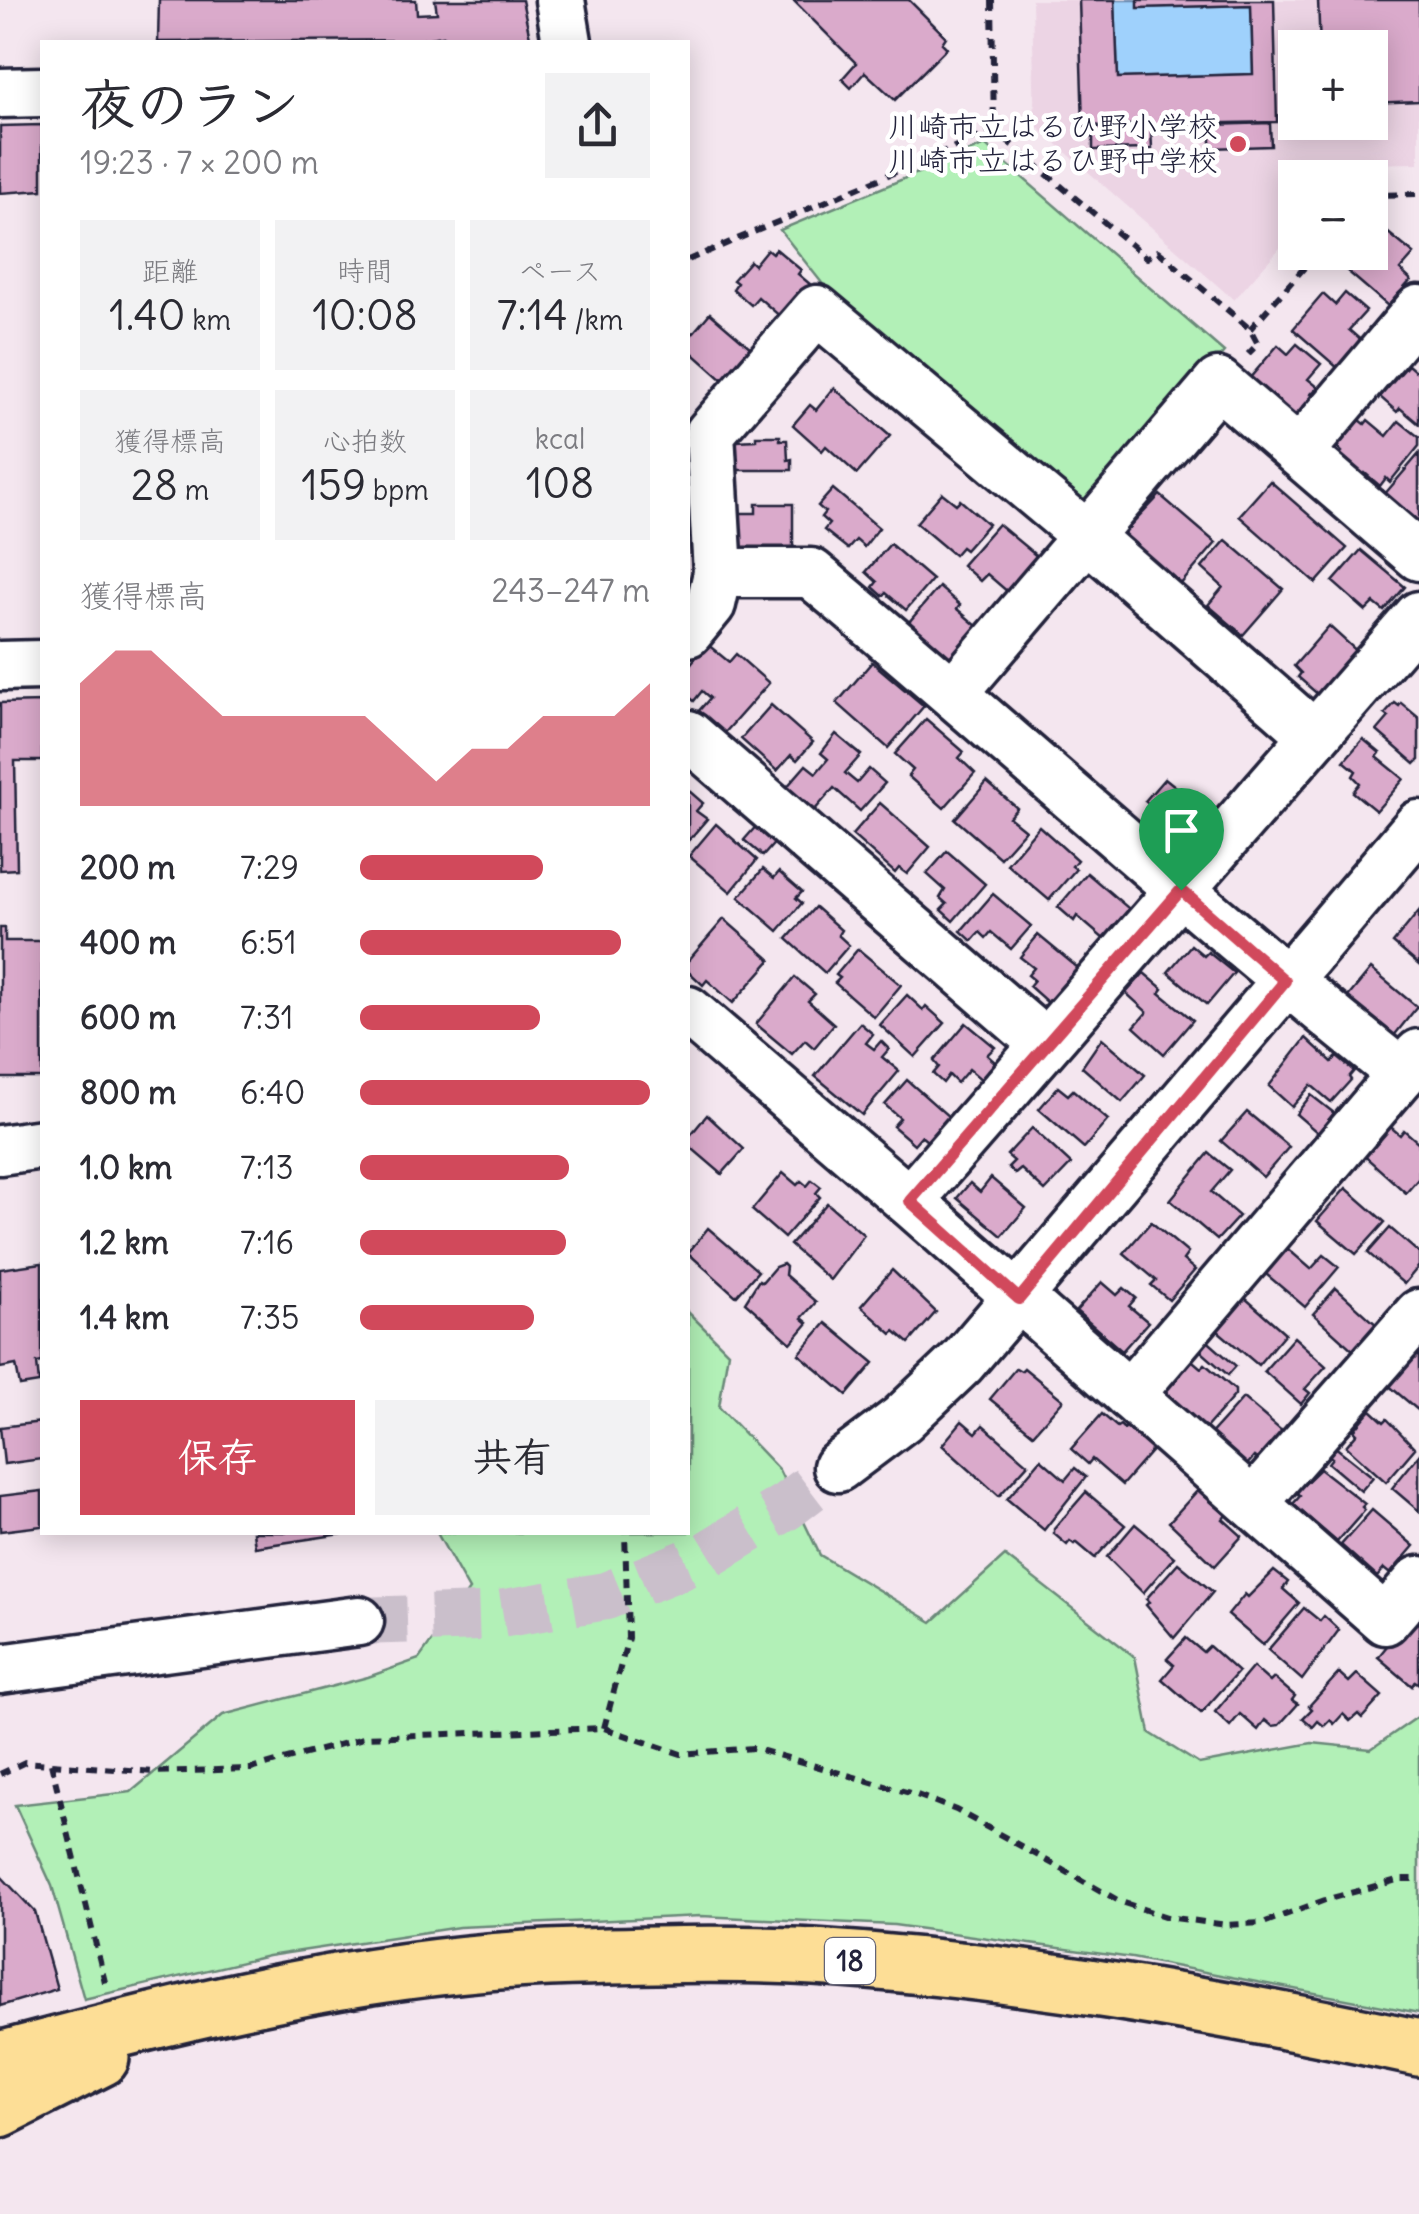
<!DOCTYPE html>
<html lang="ja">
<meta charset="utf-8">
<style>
:root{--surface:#fff;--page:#f2f2f3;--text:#2b2b33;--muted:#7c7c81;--accent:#d1495b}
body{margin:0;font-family:Delius,"Klee One",sans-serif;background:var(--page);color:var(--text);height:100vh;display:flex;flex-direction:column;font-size:38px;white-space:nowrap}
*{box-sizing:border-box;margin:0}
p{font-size:32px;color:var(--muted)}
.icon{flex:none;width:55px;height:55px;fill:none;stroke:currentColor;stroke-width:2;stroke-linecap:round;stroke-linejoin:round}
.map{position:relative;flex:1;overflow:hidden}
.panel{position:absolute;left:40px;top:40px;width:650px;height:1495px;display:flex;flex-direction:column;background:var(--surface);border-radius:0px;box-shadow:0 5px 25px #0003}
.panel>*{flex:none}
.buttons{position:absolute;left:1278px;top:30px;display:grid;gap:20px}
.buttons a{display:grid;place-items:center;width:110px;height:110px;border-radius:0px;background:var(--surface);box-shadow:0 5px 25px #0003;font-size:50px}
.pin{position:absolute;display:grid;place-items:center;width:85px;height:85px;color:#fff;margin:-102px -42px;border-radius:50% 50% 50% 0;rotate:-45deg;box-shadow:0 0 10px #0007}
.pin .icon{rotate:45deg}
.round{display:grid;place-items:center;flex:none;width:105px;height:105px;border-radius:0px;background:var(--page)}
.head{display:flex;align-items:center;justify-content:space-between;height:170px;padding:0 40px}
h1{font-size:55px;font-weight:600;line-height:75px}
.metrics{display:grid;grid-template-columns:repeat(3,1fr);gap:15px;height:170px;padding:10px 40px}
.metrics div{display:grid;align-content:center;border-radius:0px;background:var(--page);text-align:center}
.metrics b{font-size:42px;font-weight:600}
.metrics small{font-size:28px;font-weight:400}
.metrics p{font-size:28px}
.chart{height:280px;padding:20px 40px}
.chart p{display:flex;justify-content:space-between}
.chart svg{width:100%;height:180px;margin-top:10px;fill:var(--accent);opacity:.7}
.action{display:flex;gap:20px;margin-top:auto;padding:20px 40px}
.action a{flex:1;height:115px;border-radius:0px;background:var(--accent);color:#fff;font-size:40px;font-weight:600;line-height:115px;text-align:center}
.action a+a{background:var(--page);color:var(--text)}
ul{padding:0 40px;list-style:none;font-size:32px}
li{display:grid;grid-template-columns:160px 120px 1fr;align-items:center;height:75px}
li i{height:25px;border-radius:12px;background:var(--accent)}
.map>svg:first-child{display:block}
.built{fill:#ecd4e4;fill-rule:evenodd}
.green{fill:#b2f0b7;stroke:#6a8979;stroke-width:2.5}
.water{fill:#9fd1fc;stroke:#6d8baf;stroke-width:2.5}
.building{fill:#daaacb;stroke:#22223b;stroke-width:2.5}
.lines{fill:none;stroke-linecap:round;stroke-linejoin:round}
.minor-tunnel{stroke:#cabfcb;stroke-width:48;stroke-dasharray:48 24;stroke-linecap:butt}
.minor-casing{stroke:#22223b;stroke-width:55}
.major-casing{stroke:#22223b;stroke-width:62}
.path{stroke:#22223b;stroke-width:6;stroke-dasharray:10 8;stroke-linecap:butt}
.minor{stroke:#fff;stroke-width:48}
.major{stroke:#fdde96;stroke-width:55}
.route-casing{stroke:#fff;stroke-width:20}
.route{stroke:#d1495b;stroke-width:12}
.poi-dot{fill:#d1495b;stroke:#fff;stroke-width:4}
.labels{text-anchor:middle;stroke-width:9;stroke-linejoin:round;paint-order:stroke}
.shield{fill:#fff;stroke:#646476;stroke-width:2.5}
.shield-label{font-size:28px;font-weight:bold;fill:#22223b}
.poi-label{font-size:30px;fill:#22223b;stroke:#fff;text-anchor:end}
</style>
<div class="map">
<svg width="1419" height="2214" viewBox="0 0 1419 2214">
<rect width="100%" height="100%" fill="#f4e6ef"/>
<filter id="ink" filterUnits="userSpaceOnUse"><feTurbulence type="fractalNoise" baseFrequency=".01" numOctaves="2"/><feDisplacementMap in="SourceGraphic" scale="20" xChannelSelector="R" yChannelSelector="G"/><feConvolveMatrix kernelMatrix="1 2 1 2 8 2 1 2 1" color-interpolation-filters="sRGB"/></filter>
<g filter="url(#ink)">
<!-- built -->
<path class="built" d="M1032 0H1419V163L1354 164 1342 177 1295 178V231L1234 300 1035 125ZM1295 48H1370V122H1295Z"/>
<!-- green -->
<g class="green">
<polygon points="985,145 1224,352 1095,502 1072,507 833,297 780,230"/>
<polygon points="688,1312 728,1352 719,1407 779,1470 820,1555 932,1622 1005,1556 1135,1657 1150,1733 1199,1764 1312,1743 1371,1749 1419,1716 1419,2013 1132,1958 894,1925 701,1916 459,1927 268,1956 84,1999 52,1886 15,1805 131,1792 223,1715 368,1677 419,1659 469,1590 437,1533 688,1532"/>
</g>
<!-- water -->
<polygon class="water" points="1115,0 1138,0 1139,8 1251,5 1253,74 1118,78"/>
<!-- building -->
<g class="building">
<polygon points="159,0 416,0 417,14 437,13 435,0 522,0 531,42 445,42 443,36 418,40 158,42"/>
<polygon points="793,0 909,0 946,37 942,43 947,48 895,100 865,72 851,88 842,79 856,63"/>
<polygon points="1079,0 1115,0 1118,78 1253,74 1251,5 1138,8 1138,0 1274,0 1277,122 1083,126"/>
<polygon points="1318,0 1419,0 1419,101 1370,103 1370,48 1320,48"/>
<polygon points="1270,123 1271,146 1211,148 1211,125"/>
<polygon points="42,125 42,190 0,193 0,126"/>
<polygon points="1151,127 1152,149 1093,150 1093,128"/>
<polygon points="1381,227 1414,254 1400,270 1411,280 1388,306 1345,269 1359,252 1370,252 1370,240"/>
<polygon points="767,249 772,253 776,249 801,270 798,274 811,285 783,319 758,297 751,305 733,289 737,283 733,280 750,261 754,265"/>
<polygon points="1345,293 1366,311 1349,330 1363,342 1339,369 1293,329 1323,294 1335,305"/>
<polygon points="710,313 752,349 724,381 688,349 688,339"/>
<polygon points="1297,344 1321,364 1308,379 1318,387 1311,394 1315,398 1299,417 1296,414 1290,421 1249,379 1278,345 1288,354"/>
<polygon points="1408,365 1415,371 1419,367 1419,424 1400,408 1397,412 1380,397"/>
<polygon points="834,388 890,436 857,474 826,446 822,451 793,425 810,405 816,410"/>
<polygon points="1360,420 1365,424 1368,420 1387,436 1399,421 1419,437 1419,446 1390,482 1386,478 1380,486 1365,473 1361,478 1337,458 1342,452 1337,447"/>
<polygon points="756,436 780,436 780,440 787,440 788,460 792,459 792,470 737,470 736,441 756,440"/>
<polygon points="1419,454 1419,527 1383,496"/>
<polygon points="1270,481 1347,548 1316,583 1239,516"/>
<polygon points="833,489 879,528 864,547 856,540 848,549 824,530 829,524 821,517 825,512 818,506"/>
<polygon points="942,493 956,504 960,500 988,524 965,550 961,547 954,555 916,523"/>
<polygon points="1160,495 1216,543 1179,586 1137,556 1142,551 1123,534"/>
<polygon points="756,504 793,504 793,549 737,549 737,513 756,513"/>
<polygon points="998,524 1039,558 1009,593 987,574 980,581 962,565"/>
<polygon points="1226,540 1283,589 1243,635 1208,605 1223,587 1202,568"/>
<polygon points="890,544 932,580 906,610 886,593 883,596 873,587 877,582 866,572"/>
<polygon points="1361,550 1405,587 1384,611 1374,603 1366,611 1333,582"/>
<polygon points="939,587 960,605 957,609 978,627 951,659 909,622"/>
<polygon points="1329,626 1360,654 1322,698 1298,677 1301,673 1294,666"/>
<polygon points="707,644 729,662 736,654 769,683 722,736 696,714 710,698 702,691 694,701 688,696 688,667"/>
<polygon points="872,662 924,706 888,748 837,703"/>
<polygon points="42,702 42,761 15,761 17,869 0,870 0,703"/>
<polygon points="1395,703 1399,706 1401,703 1419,718 1419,760 1415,764 1377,731 1389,717 1385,714"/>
<polygon points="771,705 813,742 797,760 791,755 777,771 741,739"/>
<polygon points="926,719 964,752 959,758 975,773 944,808 908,776 913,770 895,754"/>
<polygon points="836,734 861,755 845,773 857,783 869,769 885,783 860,811 834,788 813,812 786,788 806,765 816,773 828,759 821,753"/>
<polygon points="1363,739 1380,753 1377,757 1404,779 1376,811 1353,792 1360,783 1353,776 1356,771 1344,761"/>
<polygon points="1165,778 1196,803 1201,797 1222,815 1189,853 1160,829 1167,820 1145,801"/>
<polygon points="987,782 1017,808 1009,817 1025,830 1000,858 955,819"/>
<polygon points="688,790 703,803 696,811 707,819 688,841"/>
<polygon points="880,803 930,847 907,874 899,868 895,873 852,835"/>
<polygon points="759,823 778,839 763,856 744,840"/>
<polygon points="716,824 757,860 731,892 689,856"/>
<polygon points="1039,826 1077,860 1072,866 1076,869 1049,900 1007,864"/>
<polygon points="947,851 985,884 953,921 941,910 947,904 940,898 945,890 927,874"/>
<polygon points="763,869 774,878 779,872 802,892 796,898 802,903 778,931 739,897"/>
<polygon points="1087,873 1134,913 1117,932 1114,930 1105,940 1077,916 1074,921 1058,907"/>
<polygon points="993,894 1031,926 1011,949 991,932 986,938 980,932 972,941 961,931"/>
<polygon points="815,907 841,930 838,935 849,945 825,973 787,939"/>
<polygon points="1419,911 1419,965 1393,943"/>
<polygon points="724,919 771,960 733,1003 707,980 703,985 688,971 688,961"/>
<polygon points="0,928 5,928 5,941 42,941 42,1078 0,1078"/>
<polygon points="1038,935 1078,968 1048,1003 1029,986 1034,980 1028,975 1034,968 1020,957"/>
<polygon points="1191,945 1204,956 1208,952 1234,973 1207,1005 1168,972"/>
<polygon points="858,949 901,985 874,1017 835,983 840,978 836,975"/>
<polygon points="1371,969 1417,1007 1393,1037 1347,998"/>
<polygon points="1144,973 1163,989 1160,993 1193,1020 1164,1054 1134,1027 1147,1012 1126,993"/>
<polygon points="795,977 815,994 808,1001 834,1024 814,1048 805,1040 792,1054 756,1024"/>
<polygon points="907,995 923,1010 926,1006 945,1023 915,1057 880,1025"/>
<polygon points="860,1023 873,1034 866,1043 874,1049 881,1041 889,1049 882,1057 899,1071 862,1115 815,1076"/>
<polygon points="966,1023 995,1047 987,1055 997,1064 983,1081 969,1069 957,1083 949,1075 943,1083 933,1074 939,1067 934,1061"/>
<polygon points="1102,1038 1145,1075 1122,1102 1082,1067"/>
<polygon points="1306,1038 1332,1062 1337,1057 1354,1071 1349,1077 1351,1080 1331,1102 1311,1085 1292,1107 1269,1086"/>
<polygon points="907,1080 949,1117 927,1141 921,1136 914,1144 893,1126 900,1118 885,1105"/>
<polygon points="1058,1087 1068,1095 1073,1090 1108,1120 1084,1148 1039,1109"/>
<polygon points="1311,1095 1334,1113 1318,1133 1296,1114"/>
<polygon points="1247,1112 1289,1147 1263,1177 1221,1141"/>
<polygon points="707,1115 744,1149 722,1174 688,1145 688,1138"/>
<polygon points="1386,1123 1400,1135 1404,1130 1419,1143 1419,1178 1406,1193 1360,1152"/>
<polygon points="1032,1128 1071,1164 1045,1191 1021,1169 1015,1174 1008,1167 1014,1161 1007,1155"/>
<polygon points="1209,1153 1230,1170 1211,1192 1239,1216 1217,1240 1170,1200"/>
<polygon points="783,1173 797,1185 801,1181 807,1186 812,1180 821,1187 816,1193 820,1197 784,1238 752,1210"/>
<polygon points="991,1178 1026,1208 1002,1236 957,1198 970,1183 980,1192"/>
<polygon points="1346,1188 1385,1222 1356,1254 1317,1221"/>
<polygon points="827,1203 864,1235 830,1280 790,1245"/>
<polygon points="1151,1222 1188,1253 1183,1260 1195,1270 1169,1300 1151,1285 1156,1280 1124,1253"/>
<polygon points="708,1228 758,1271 736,1296 688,1253"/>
<polygon points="1390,1228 1419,1253 1419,1266 1404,1284 1368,1253"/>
<polygon points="1281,1243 1311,1269 1324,1255 1339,1267 1305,1307 1260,1269"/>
<polygon points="42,1263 42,1362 37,1363 39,1383 20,1386 16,1365 0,1368 0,1269"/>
<polygon points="783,1264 786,1267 785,1275 816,1302 802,1318 808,1323 791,1343 745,1302 759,1280 762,1282 775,1267"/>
<polygon points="892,1270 936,1312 909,1343 895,1331 892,1334 861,1306"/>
<polygon points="1102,1282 1117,1295 1124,1288 1136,1298 1129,1306 1148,1322 1122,1351 1076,1311"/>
<polygon points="1336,1288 1378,1326 1355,1352 1313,1314"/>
<polygon points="1245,1298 1285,1333 1258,1365 1211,1325"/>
<polygon points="826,1323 874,1363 847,1395 799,1354"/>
<polygon points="1203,1337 1236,1366 1228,1375 1195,1346"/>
<polygon points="1294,1337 1326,1366 1305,1389 1310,1393 1301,1404 1264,1371"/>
<polygon points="1416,1350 1419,1353 1419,1411 1387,1384"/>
<polygon points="1187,1356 1201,1368 1205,1364 1235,1390 1235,1395 1205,1429 1161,1390"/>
<polygon points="1016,1368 1021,1371 1024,1368 1063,1400 1033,1434 990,1399"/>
<polygon points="1243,1398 1283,1432 1258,1460 1254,1457 1245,1467 1209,1436"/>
<polygon points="1371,1410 1384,1422 1387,1419 1415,1448 1386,1482 1346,1446 1357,1433 1354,1430"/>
<polygon points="1102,1414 1117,1427 1120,1425 1124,1429 1129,1424 1155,1447 1122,1485 1092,1459 1088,1464 1071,1449"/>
<polygon points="962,1421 976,1433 983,1425 1028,1464 999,1496 942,1445"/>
<polygon points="42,1422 42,1459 4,1464 0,1427"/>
<polygon points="1334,1446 1373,1477 1361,1491 1328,1463 1332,1458 1327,1454"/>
<polygon points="1419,1455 1419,1511 1392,1488"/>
<polygon points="1041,1459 1065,1480 1075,1468 1086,1477 1044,1530 1007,1499"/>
<polygon points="1320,1469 1365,1504 1362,1507 1365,1510 1337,1542 1293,1504 1300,1496 1296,1492"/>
<polygon points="1198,1490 1226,1515 1223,1519 1242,1536 1215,1566 1169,1522"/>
<polygon points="42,1491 42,1526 0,1531 0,1496"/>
<polygon points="1086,1492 1125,1525 1095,1558 1076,1542 1074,1544 1070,1541 1067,1545 1054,1534 1054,1529"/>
<polygon points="1372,1510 1414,1546 1390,1574 1384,1569 1377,1577 1341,1545"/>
<polygon points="1135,1524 1174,1557 1143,1593 1107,1557"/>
<polygon points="253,1532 355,1532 255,1547"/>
<polygon points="1178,1563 1213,1592 1174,1638 1146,1605 1149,1602 1146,1599"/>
<polygon points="1274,1571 1288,1582 1283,1589 1299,1603 1263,1645 1228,1615 1245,1594 1248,1597"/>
<polygon points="1304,1608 1320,1621 1324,1616 1339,1630 1302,1680 1268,1650"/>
<polygon points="1415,1621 1419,1624 1419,1684 1415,1681 1412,1686 1378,1657 1405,1624"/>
<polygon points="1186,1638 1203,1652 1209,1646 1238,1672 1201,1713 1162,1679 1174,1665 1167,1659"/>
<polygon points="1253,1667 1270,1682 1274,1678 1295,1696 1292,1700 1298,1704 1279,1725 1272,1726 1265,1720 1258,1730 1240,1714 1230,1726 1215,1712"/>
<polygon points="1339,1673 1349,1682 1357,1674 1382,1696 1362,1718 1358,1714 1350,1721 1343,1714 1334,1724 1330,1720 1324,1726 1318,1721 1313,1727 1303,1718 1312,1709 1309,1706"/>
<polygon points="0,1875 35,1912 57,1989 0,2006"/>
</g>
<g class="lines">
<!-- minor-tunnel -->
<polyline class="minor-tunnel" points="359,1621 482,1617 606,1596 707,1555 787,1506 838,1467"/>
<defs>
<g id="minor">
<polyline points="560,0 567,42"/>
<polyline points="0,93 42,92"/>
<polyline points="1299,452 1419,310"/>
<path d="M718 573H811C1009 738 1199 913 1402 1074"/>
<polyline points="688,632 711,604 718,573 710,433 817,310 1087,536 1314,735"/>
<polyline points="0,666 42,665"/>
<polyline points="954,692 1218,383 1419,556"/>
<polyline points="688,735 1045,1044"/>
<polyline points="688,1011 909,1201 1385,1620 1419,1581"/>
<polyline points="0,1150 42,1144"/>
<polyline points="909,1201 1419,616"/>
<polyline points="1129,1395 1419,1054"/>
<polyline points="838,1467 902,1419 962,1362 1419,825"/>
<polyline points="1253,1503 1419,1314"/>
<polyline points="0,1669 359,1621"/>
</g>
<g id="major">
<path d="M0 2060C180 2012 362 1966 549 1958 636 1955 727 1952 814 1957 1017 1970 1220 2006 1419 2048"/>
<polyline points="0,2109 101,2058"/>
</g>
</defs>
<!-- minor casing -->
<use href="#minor" class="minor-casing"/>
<!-- major casing -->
<use href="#major" class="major-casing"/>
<!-- path -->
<g class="path">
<polyline points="992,0 994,130 1147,258 1158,251 1250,329 1258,344 1248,354"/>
<polyline points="1370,195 1419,194"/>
<polyline points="688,260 994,130"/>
<polyline points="1250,329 1318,252"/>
<polyline points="604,1728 628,1638 625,1532"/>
<polyline points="51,1763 106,1986"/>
<polyline points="0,1774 25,1762 154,1772 251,1769 367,1737 604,1728 681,1754 753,1748 917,1795 956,1810 1121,1902 1167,1917 1227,1925 1263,1923 1325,1900 1401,1879 1419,1879"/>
</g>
<!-- minor -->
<use href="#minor" class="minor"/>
<!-- major -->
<use href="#major" class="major"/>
</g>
</g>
<g class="lines" filter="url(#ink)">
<defs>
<polygon id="route" points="1181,890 1285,981 1019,1299 910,1201"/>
</defs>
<!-- route casing -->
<use href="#route" class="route-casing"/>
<!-- route -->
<use href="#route" class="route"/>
</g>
<!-- markers -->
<circle class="poi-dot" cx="1238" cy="144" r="10"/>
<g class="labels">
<!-- shield labels -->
<rect class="shield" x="825" y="1938" width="50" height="46" rx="8"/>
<g class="shield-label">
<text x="850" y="1971">18</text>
</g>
<!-- poi labels -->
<g class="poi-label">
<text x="1218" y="137">川崎市立はるひ野小学校<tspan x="1218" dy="34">川崎市立はるひ野中学校</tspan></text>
</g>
</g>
</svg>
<div class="buttons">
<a>+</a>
<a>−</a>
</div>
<div class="pin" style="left:1181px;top:890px;background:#1e9e55"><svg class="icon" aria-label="arrive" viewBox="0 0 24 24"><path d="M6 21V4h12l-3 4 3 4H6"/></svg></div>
<section class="panel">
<div class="head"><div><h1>夜のラン</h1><p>19:23 · 7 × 200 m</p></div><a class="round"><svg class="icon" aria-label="share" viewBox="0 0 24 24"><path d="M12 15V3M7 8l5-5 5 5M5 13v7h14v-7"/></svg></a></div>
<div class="metrics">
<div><p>距離</p><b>1.40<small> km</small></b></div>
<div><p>時間</p><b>10:08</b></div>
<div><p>ペース</p><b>7:14<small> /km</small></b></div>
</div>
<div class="metrics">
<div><p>獲得標高</p><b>28<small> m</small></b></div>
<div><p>心拍数</p><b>159<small> bpm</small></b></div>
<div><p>kcal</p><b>108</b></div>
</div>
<div class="chart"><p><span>獲得標高</span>243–247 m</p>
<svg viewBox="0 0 160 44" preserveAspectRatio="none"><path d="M0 44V14L10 6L20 6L30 14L40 22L50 22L60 22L70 22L80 22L90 30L100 38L110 30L120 30L130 22L140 22L150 22L160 14V44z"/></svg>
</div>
<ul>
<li><b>200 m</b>7:29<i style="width:63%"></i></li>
<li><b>400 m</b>6:51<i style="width:90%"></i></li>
<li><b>600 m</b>7:31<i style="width:62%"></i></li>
<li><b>800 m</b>6:40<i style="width:100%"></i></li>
<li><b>1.0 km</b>7:13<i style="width:72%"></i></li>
<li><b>1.2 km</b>7:16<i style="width:71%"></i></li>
<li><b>1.4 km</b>7:35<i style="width:60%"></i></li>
</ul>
<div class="action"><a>保存</a><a>共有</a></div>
</section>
</div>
